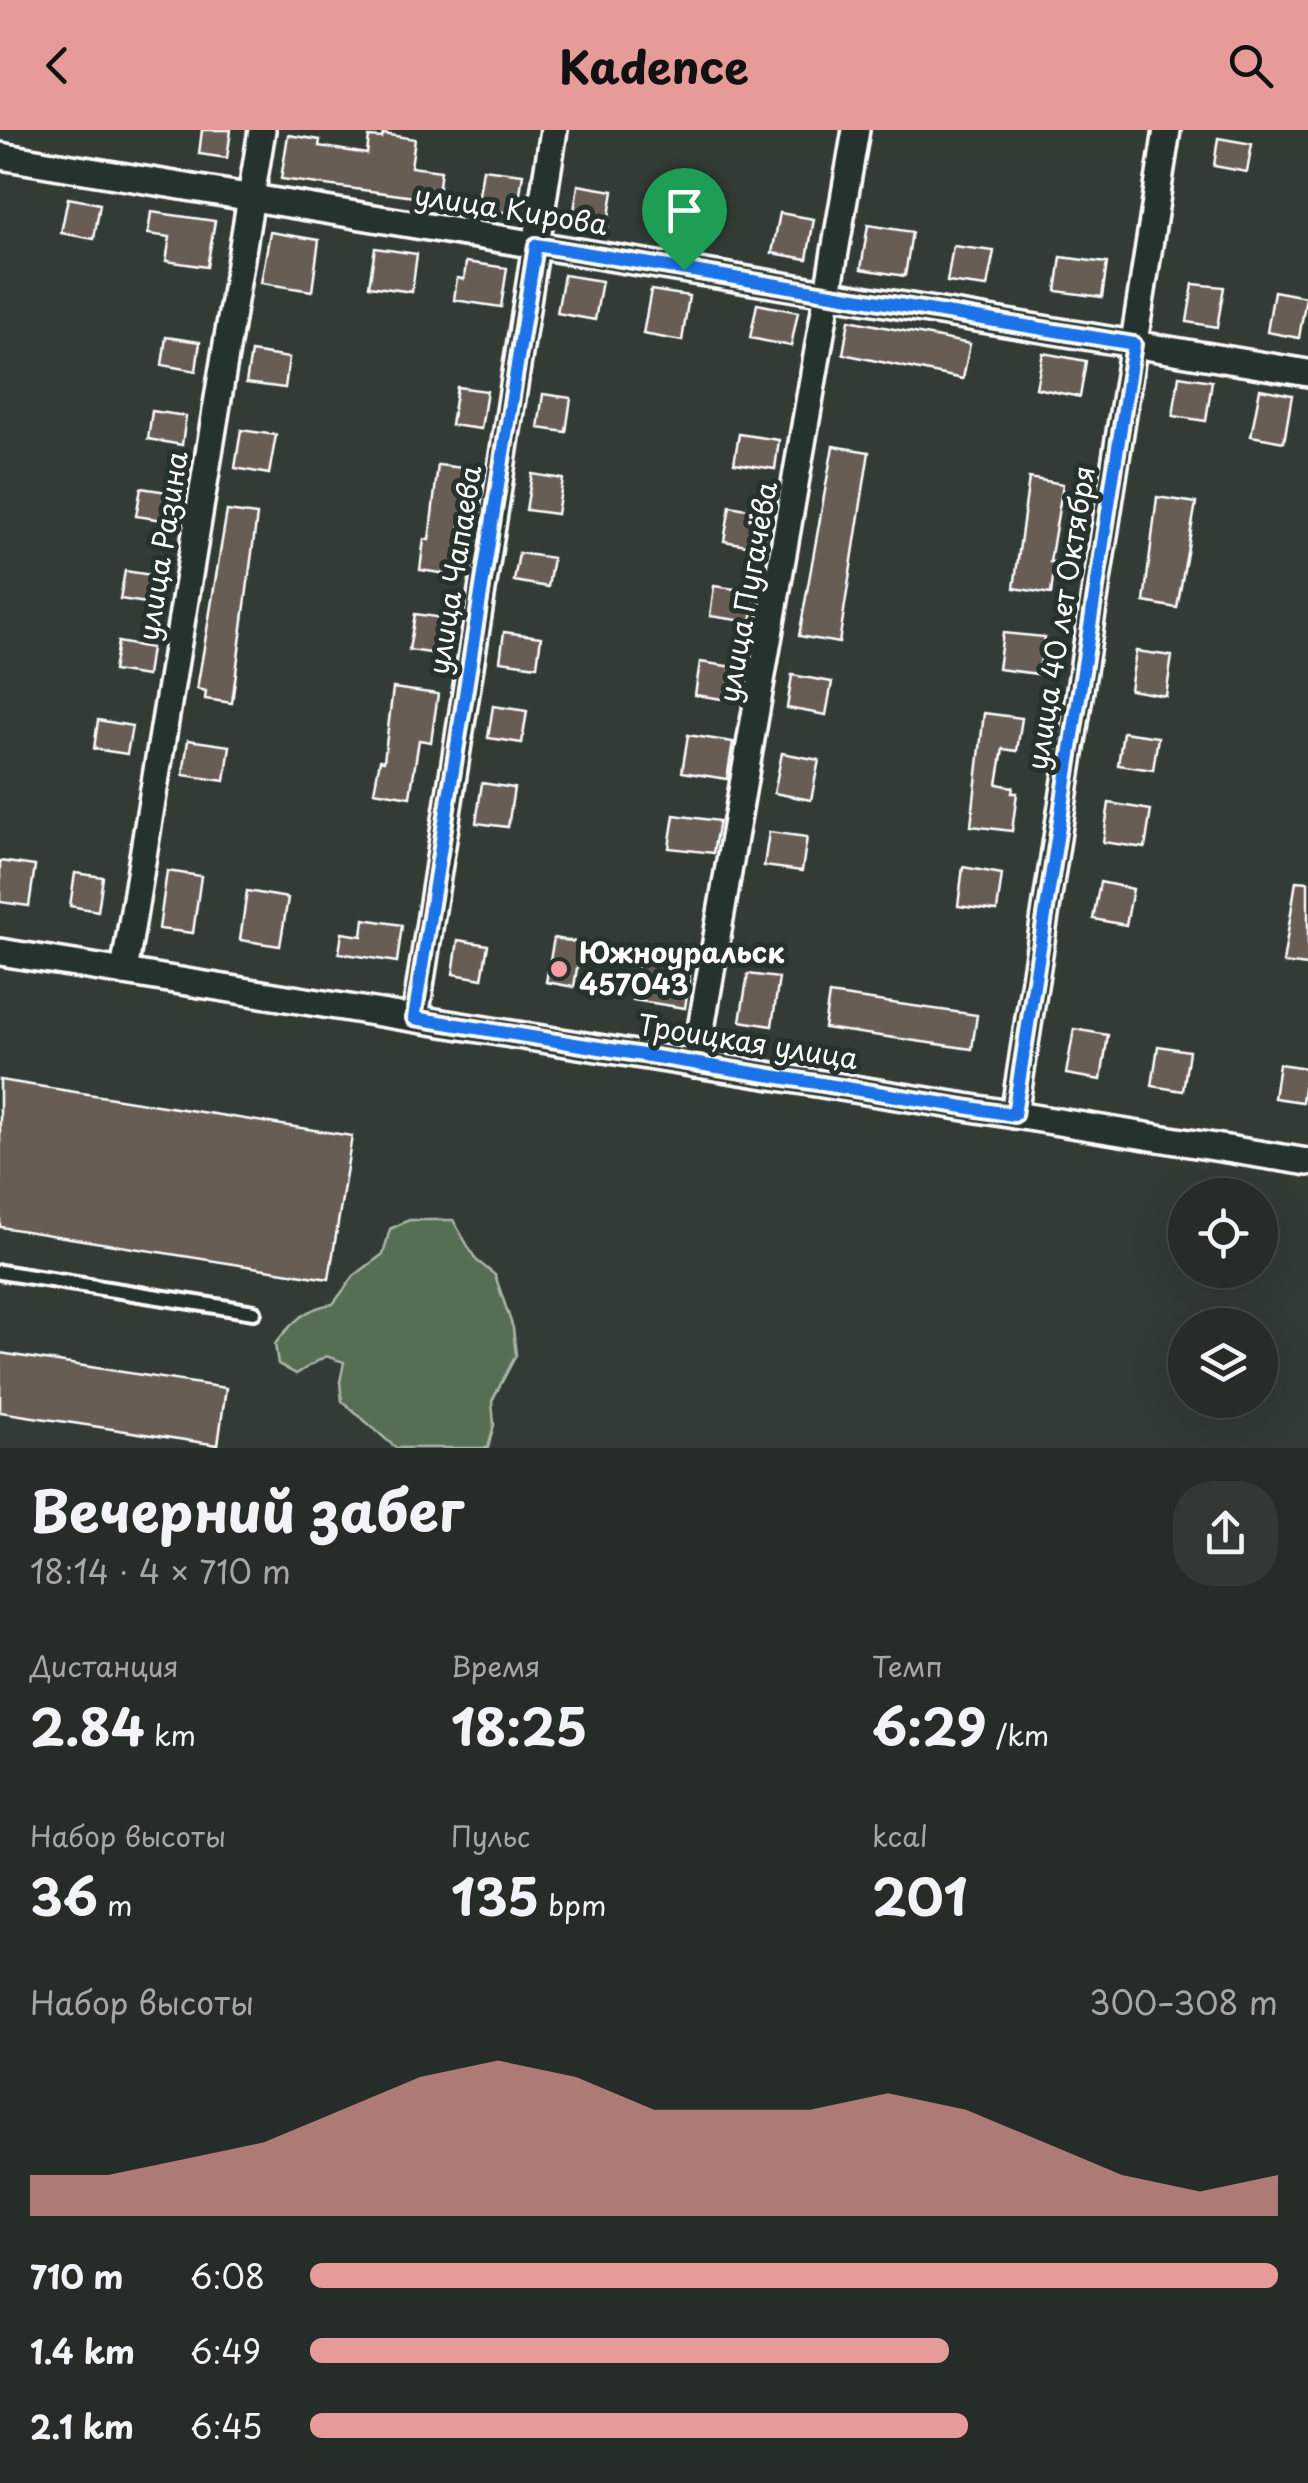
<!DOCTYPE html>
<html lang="ru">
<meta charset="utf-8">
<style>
:root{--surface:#262c28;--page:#323834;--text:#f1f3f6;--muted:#a4a7a8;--line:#424845;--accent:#e69b98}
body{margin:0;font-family:"Playpen Sans",sans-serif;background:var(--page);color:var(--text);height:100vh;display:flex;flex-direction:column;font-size:38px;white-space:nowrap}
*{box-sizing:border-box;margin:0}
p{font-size:32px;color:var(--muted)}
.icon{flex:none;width:55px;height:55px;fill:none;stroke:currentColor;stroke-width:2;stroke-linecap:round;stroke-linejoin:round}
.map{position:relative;height:1318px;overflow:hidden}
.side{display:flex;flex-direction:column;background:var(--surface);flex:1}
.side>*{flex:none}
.fabs{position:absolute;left:1168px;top:1048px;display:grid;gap:20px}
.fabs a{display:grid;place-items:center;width:110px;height:110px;border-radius:50%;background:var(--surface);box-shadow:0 10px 40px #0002,0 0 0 2px var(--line);font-size:50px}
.pin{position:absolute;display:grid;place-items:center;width:85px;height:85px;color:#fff;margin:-102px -42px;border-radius:50% 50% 50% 0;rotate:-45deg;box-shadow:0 0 10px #0007}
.pin .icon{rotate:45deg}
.round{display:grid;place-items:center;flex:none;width:105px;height:105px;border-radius:40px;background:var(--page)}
.headline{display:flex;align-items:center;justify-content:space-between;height:170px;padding:0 30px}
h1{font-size:55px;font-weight:700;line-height:75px}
.stats{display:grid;grid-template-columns:repeat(3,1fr);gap:15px;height:170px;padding:10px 30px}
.stats div{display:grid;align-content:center}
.stats b{font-size:50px;font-weight:700}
.stats small{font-size:28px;font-weight:400}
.stats p{font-size:28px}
.chart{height:280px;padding:20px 30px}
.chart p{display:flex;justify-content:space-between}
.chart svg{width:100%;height:180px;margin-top:10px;fill:var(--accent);opacity:.7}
ul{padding:0 30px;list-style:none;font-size:32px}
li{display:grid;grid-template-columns:160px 120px 1fr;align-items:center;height:75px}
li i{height:25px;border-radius:12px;background:var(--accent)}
header{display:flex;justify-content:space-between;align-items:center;height:130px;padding:0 30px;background:var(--accent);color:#111;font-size:45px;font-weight:700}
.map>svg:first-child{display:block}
.green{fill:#576e53;stroke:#abb6a9;stroke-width:2.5}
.building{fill:#685d54;stroke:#fff;stroke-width:2.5}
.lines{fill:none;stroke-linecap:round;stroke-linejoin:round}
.service-casing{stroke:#fff;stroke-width:20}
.minor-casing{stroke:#fff;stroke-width:32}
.service{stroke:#26332d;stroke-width:12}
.minor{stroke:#26332d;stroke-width:25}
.route-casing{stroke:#fff;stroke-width:20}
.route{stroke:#1a73e8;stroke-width:12}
.poi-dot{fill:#ff9aa2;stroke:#26332d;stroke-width:4}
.labels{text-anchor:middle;stroke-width:10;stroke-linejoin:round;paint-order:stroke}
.street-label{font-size:28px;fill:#fff;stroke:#26332d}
.poi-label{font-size:28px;font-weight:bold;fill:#fff;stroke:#26332d;text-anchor:start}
</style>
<header><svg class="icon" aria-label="back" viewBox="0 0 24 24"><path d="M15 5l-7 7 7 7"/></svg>Kadence<svg class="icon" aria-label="search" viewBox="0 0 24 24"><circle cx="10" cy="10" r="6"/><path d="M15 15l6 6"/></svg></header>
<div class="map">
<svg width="1308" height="1318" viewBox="0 0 1308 1318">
<rect width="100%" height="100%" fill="#333b35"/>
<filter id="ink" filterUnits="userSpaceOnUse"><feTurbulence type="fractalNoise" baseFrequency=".01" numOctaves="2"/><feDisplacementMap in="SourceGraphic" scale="20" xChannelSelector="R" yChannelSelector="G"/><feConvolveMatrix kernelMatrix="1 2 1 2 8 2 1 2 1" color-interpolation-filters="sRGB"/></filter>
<g filter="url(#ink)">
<!-- green -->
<path class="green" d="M409 1090H453L476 1130 495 1145 513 1198 516 1225 492 1271 494 1295 488 1318H396L342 1271 340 1252 344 1232 326 1226 296 1244 278 1234 275 1214C291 1193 307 1177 333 1174L354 1146 383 1124 390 1099Z"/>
<!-- building -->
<g class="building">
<polygon points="202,0 231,0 227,28 199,24"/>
<polygon points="383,4 415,9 411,37 441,41 437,70 281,49 288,5 320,10 319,16 367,24 369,7 382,8"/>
<polygon points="1218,8 1252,14 1247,42 1214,36"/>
<polygon points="483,39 523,44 517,84 477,78"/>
<polygon points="578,55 613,61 607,99 572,94"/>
<polygon points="68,68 100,74 94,109 61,103"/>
<polygon points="666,72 701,77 696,112 661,107"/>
<polygon points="151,82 215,91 207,137 166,131 170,107 148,104"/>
<polygon points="780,83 814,89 807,129 772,123"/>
<polygon points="868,95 912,102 905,146 861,139"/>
<polygon points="270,102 319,110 312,161 261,153"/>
<polygon points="953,116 994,121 987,157 947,152"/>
<polygon points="375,118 417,124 412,162 369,156"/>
<polygon points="1061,127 1107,133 1102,167 1056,161"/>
<polygon points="466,132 507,138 501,177 454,170 457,148 464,149"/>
<polygon points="564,145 602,151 595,190 557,183"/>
<polygon points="1193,154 1224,157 1217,197 1187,192"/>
<polygon points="651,160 689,166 682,211 643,204"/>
<polygon points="1274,161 1306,167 1299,208 1267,202"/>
<polygon points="757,174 798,182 791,216 750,208"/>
<polygon points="849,190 970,214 963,249 843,224"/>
<polygon points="166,207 200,212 196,241 162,235"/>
<polygon points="251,222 289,228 285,258 246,253"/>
<polygon points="1043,223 1086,231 1080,267 1036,258"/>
<polygon points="1179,246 1212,251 1206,291 1173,286"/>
<polygon points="457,257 487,261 481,299 451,295"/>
<polygon points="1260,259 1292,265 1284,312 1251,306"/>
<polygon points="543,264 571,268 566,302 538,298"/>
<polygon points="152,281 186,286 182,315 148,309"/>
<polygon points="241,300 276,305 269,344 235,338"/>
<polygon points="739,304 779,310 775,339 734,333"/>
<polygon points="833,316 869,322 839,513 799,506"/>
<polygon points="438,335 472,339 467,380 462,380 454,445 420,440 424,409 429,410"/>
<polygon points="532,344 563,349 557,384 526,380"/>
<polygon points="1029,348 1063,354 1050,432 1055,432 1051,464 1014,458"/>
<polygon points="141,358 174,363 170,391 136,386"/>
<polygon points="1157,367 1196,373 1177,478 1144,472"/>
<polygon points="730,376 769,383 763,418 724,411"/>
<polygon points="227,381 257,385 232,573 205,569 206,561 197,559"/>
<polygon points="519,423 553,428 548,457 514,451"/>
<polygon points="125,441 158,446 153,474 120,469"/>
<polygon points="714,456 756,462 751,492 710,486"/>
<polygon points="415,484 450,489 445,525 409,520"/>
<polygon points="504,502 541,507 537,536 500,531"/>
<polygon points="1003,503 1045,507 1038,544 998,539"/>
<polygon points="118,512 151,518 147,546 113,541"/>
<polygon points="1136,521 1172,526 1166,566 1130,560"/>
<polygon points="700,532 741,538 736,571 695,565"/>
<polygon points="792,545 832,552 826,585 787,578"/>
<polygon points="393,558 438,564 431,612 419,610 410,667 374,661 380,630 384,631"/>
<polygon points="493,576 527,581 522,613 488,608"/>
<polygon points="984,583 1022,588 1017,621 1003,619 997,654 1013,657 1012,663 1017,663 1012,701 971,696"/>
<polygon points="98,590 132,596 127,624 94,619"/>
<polygon points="1123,602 1158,607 1153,640 1118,635"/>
<polygon points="688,605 733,612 727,649 682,642"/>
<polygon points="188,610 230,616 225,651 183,645"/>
<polygon points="782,623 819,630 811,670 774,663"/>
<polygon points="482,653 514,658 508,697 476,693"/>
<polygon points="1109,673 1151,680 1145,718 1103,712"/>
<polygon points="674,685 719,691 713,723 669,718"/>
<polygon points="769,702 807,707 802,741 764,736"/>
<polygon points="0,731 35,736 29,776 0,772"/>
<polygon points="963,737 1002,744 997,781 958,776"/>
<polygon points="167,741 201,746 193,803 159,799"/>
<polygon points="75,743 103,747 98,781 70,776"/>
<polygon points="1296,751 1308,752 1308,836 1283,833"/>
<polygon points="1100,752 1133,759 1126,795 1093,789"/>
<polygon points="247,761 288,768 280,816 240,810"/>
<polygon points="364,789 402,795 397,832 339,823 342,803 362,806"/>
<polygon points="554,808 581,813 574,857 546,852"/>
<polygon points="458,810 488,815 482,849 453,844"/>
<polygon points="640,824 692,832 685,878 633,870"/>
<polygon points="748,844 779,848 772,896 740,891"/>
<polygon points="829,864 977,885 972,919 824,898"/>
<polygon points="1074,899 1108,905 1101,950 1066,944"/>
<polygon points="1158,916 1189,921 1183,961 1152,956"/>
<polygon points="1279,934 1307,938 1302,972 1274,968"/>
<polygon points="0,950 352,1006 329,1149 0,1097"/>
<polygon points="0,1223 226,1258 218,1315 0,1282"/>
</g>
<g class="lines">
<defs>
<polyline id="service" points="0,1142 254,1182"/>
<g id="minor">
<polyline points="0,26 1308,243"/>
<polyline points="0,822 1308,1032"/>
<polyline points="124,842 262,0"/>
<polyline points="415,888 554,0"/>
<polyline points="695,934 856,0"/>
<polyline points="1014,985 1167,0"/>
</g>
</defs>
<!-- service casing -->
<use href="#service" class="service-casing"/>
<!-- minor casing -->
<use href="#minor" class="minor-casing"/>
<!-- service -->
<use href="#service" class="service"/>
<!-- minor -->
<use href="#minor" class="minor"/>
</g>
</g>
<g class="lines" filter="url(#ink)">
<defs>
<polygon id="route" points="536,115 1134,214 1014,985 414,888"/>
</defs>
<!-- route casing -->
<use href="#route" class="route-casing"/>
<!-- route -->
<use href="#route" class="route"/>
</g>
<!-- markers -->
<circle class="poi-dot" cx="559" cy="839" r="10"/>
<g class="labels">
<!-- street labels -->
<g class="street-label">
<text transform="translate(511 80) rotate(9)" y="10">улица Кирова</text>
<text transform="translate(163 416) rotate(-81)" y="10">улица Разина</text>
<text transform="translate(455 440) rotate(-81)" y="10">улица Чапаева</text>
<text transform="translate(748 462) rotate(-80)" y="10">улица Пугачёва</text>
<text transform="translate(1061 488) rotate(-81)" y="10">улица 40 лет Октября</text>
<text transform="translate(748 912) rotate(9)" y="10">Троицкая улица</text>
</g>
<!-- poi labels -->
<g class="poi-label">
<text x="579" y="833">Южноуральск<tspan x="579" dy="32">457043</tspan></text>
</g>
</g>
</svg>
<div class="fabs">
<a><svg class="icon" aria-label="locate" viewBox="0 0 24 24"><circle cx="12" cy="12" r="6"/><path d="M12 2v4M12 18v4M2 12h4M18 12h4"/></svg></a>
<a><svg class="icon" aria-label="layers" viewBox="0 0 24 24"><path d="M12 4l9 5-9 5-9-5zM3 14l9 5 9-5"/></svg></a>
</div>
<div class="pin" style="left:684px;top:140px;background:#1e9e55"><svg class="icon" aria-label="arrive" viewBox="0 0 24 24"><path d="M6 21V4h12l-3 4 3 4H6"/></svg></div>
</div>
<section class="side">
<div class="headline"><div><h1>Вечерний забег</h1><p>18:14 · 4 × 710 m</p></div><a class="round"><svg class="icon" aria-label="share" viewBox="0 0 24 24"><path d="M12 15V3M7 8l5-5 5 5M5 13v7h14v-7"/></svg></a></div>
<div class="stats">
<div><p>Дистанция</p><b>2.84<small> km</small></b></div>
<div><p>Время</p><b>18:25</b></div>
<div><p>Темп</p><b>6:29<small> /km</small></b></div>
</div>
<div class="stats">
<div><p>Набор высоты</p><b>36<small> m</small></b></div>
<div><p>Пульс</p><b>135<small> bpm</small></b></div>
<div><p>kcal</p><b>201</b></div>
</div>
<div class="chart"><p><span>Набор высоты</span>300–308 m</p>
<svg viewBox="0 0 160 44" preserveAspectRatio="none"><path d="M0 44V34L10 34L20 30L30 26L40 18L50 10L60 6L70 10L80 18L90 18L100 18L110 14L120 18L130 26L140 34L150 38L160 34V44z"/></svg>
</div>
<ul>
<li><b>710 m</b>6:08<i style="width:100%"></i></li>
<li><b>1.4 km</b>6:49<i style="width:66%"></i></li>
<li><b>2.1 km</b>6:45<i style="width:68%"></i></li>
</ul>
</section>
